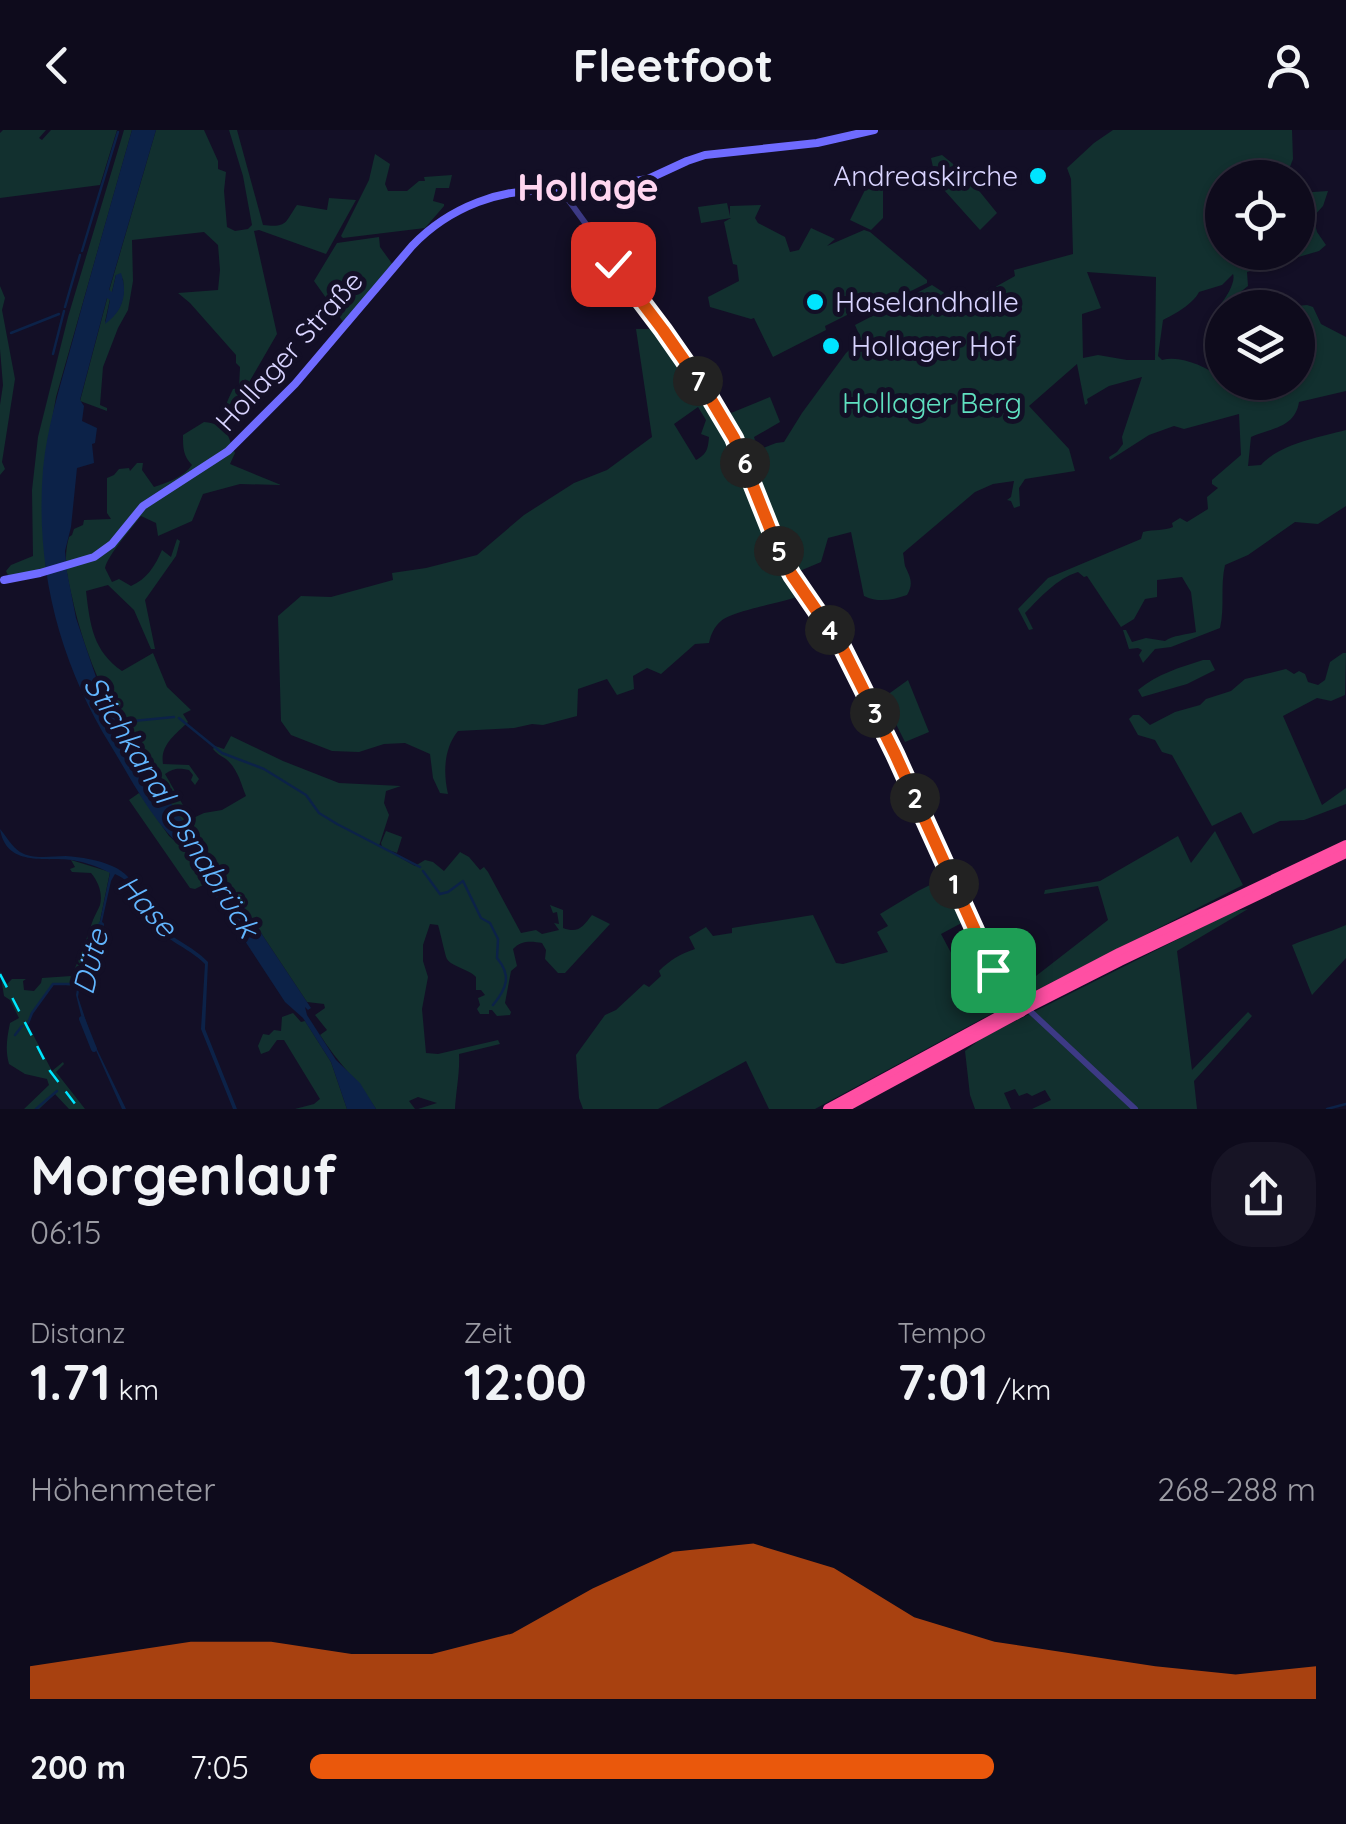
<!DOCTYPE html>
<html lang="de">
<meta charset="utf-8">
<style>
:root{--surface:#0e0b1c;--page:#171425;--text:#f1f3f6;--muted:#9b9ba3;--line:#2e2b3b;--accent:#ea580c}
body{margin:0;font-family:Quicksand,sans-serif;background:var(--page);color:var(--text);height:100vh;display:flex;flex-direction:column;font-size:38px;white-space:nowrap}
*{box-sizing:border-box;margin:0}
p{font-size:32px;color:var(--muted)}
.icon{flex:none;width:55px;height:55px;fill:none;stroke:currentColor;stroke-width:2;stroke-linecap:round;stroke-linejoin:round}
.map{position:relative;height:979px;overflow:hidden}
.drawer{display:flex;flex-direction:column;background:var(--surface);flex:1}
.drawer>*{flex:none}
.fabs{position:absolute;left:1205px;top:30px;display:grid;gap:20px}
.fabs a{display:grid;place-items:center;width:110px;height:110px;border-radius:50%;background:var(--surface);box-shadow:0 2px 8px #0004,0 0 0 2px var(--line);font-size:50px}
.pin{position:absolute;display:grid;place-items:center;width:85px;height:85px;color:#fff;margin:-42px;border-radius:20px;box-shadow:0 5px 15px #0006}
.km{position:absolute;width:50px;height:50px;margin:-25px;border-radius:50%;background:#222;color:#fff;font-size:28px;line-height:50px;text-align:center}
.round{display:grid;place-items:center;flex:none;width:105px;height:105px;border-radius:40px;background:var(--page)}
.head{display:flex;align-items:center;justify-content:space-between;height:170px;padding:0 30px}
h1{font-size:55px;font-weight:800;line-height:75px}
.metrics{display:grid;grid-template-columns:repeat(3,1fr);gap:15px;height:170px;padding:10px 30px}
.metrics div{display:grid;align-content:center}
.metrics b{font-size:50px;font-weight:800}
.metrics small{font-size:28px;font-weight:400}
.metrics p{font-size:28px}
.chart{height:280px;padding:20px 30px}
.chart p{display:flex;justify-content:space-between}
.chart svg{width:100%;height:180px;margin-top:10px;fill:var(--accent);opacity:.7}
ul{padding:0 30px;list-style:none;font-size:32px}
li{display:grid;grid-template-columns:160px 120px 1fr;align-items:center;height:75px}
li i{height:25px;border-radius:12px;background:var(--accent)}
header{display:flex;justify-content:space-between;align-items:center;height:130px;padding:0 30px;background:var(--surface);font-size:45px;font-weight:800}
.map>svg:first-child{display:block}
.green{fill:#12302f;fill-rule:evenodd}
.water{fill:#0c2248}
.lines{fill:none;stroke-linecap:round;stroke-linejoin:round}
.stream{stroke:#0c2248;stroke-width:2.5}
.river{stroke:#0c2248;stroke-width:6}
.tertiary{stroke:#3d3a85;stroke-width:6}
.secondary{stroke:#6f6bff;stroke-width:8}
.motorway{stroke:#ff4fa3;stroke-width:10}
.rail{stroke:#00e5ff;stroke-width:2.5;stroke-dasharray:15 12;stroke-linecap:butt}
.motorway-bridge{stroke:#ff4fa3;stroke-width:10}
.route-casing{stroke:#fff;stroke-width:20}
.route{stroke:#ea580c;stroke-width:12}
.poi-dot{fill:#00e5ff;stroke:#130f26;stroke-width:4}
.labels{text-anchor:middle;stroke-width:10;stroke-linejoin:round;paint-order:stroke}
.poi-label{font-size:28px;fill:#d9d4ff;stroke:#130f26;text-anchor:start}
.street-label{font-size:28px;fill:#d9d4ff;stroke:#130f26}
.park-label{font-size:28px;fill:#5fe0c0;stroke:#130f26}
.water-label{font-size:30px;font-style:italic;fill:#62b6ff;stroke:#130f26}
.district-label{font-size:38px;font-weight:bold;fill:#ffd6f0;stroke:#130f26}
</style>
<header><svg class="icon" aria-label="back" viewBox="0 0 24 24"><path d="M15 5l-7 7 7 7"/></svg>Fleetfoot<svg class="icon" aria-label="person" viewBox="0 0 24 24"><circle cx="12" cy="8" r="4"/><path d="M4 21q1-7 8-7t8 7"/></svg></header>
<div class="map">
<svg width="1346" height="979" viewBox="0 0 1346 979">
<rect width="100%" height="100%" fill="#130f26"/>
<!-- green -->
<g class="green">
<polygon points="3,0 46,0 39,8 42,10 51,0 117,0 100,55 0,68 0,3"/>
<polygon points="124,0 132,0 56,267 44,337 42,381 46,439 9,447 6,441 11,435 33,426 32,360 38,307 68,187"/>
<path d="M156 0H204L218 31V39L226 42 224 61 227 97 235 101 248 99 252 95 243 46 229 0H237L263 95C288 98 285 92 297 75L327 80 329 68 356 70 326 124 259 100 254 101 277 204 225 294C222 281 227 272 233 259L239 258 240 237 236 233V225L190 173 178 163 218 160 220 140 218 115 204 102 132 110 133 151 128 180 118 198 103 237 100 275 107 278V281L80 271 108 165 110 169 105 192C122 182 125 168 123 149L116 145 111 166 109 161Z"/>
<path d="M1113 0H1292L1293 29 1286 47 1222 48V122H1298V63L1328 61 1323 76 1313 87 1317 102 1326 115 1319 121 1247 142 1248 156 1238 164 1229 177 1222 178V180L1220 175C1226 168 1236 152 1233 144L1222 155 1199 162C1193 174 1175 184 1163 190L1158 226 1162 230C1182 225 1205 237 1222 248V252C1231 259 1244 257 1255 255L1256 253 1298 252V178L1286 177 1307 175 1313 177 1321 194 1346 207V261L1299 272C1295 298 1271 298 1251 307L1248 336 1261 335C1280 314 1319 307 1346 300V376L1318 394 1295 392 1248 425 1225 435C1220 457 1225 476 1220 498L1171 517 1155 519 1143 533 1139 525 1142 520 1138 518 1129 519 1123 500H1126L1132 512 1146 508 1165 511C1173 505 1186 505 1196 502L1191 462 1182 447 1157 450V467L1145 469 1134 489 1121 497 1087 446 1084 447 1078 442C1056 449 1041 467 1025 483L1033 499 1029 500 1018 479 1048 448 1141 409 1143 402C1155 399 1164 401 1173 397L1172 393 1180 388 1187 392 1208 379 1207 367 1218 358 1212 354V350L1241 325 1239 284 1184 299 1174 296 1149 305 1110 330 1109 327 1117 322 1123 314 1122 307 1142 247 1109 256 1087 269 1088 273 1085 275 1077 234 1029 276 1069 319 1075 341 1025 349 1019 358 1020 376 1014 378 1011 371 1007 370 1011 367 1014 351 993 354 975 362 903 423C904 427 904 432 905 436 910 447 914 453 907 465 892 470 879 473 864 466L851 402 828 408 821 432 795 443 768 389 741 314 713 268 719 265 731 283 770 267 780 292 754 307 758 320 776 313 784 312 802 283 846 223 861 209 855 195 932 155 963 175 1015 146 1014 140 1073 124 1071 49 1067 38 1094 13ZM1087 142 1156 147 1155 230H1127L1098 225 1083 228 1082 184 1101 178Z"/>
<polygon points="375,24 390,34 385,54 388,61 407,61 419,51 425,51 424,47 452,45 449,58 436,58 433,71 444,74 444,76 425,98 343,108 341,106 369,50"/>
<polygon points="942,25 958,38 966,51 980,62 997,83 980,100 936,51 931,28"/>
<polygon points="878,34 883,36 883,88 871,100 850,90"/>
<polygon points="727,73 730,86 730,76 761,75 755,88 758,93 785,107 790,122 799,120 811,98 835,109 827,116 864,100 870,102 927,150 927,153 875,179 867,175 825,196 826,200 773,227 754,188 751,189 710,177 708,167 739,151 737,135 733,134 724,92 731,88 701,93 698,77"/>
<polygon points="379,107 380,117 393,135 344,193 314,151 337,113"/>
<polygon points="0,156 5,168 2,180 15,249 2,332 5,339 0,345 0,275 3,255 0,219"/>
<path d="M657 196 703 261 726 301 793 447 787 451V453L796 455 799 466C782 473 731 481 721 491 714 497 711 504 709 513L695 514 661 544 647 538 633 546 634 559 617 565 607 549 578 559 577 586 543 595 532 594 514 598 458 601C444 618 443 642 448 664L440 663 433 648 430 624 405 613 384 614 359 622 332 621 291 605 281 591 278 486 301 466 331 467 393 450 392 443 426 438 477 425 524 385 574 353 607 340 652 307 636 199H651ZM698 277 706 290 701 304 709 307C708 319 707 324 696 330L674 294Z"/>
<path d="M204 292C228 295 226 302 235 323L230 334 281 355 240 354 203 364 192 391 158 406 156 393 141 386C131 399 108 425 105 438L112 452 119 449 131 456C147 449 155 436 162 420L171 427 177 409 180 411 176 426 145 470 155 519H151L134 480 108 455 86 461C90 495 93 521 122 541L153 523 167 557 191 580 183 584 188 592C175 605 160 615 163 634L189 635 199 649 195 655 191 650 193 645 189 640C178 638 174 638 165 644L191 689 204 683 222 680 246 666C241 654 238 639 226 629 221 626 216 623 213 619L215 616 224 619 231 606 283 631 339 653 401 656 386 661 384 673 389 685 379 716 382 717 381 713 386 701 402 707 397 723 383 718 415 736 425 730 433 732 444 741 460 722 469 727 480 740 484 737 488 742 521 803 536 800 542 804 559 800 554 793 559 794 557 782 553 783 550 775 563 780V798C579 804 583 796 592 785L610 794 565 843H558L545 829 546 820 542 813C532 811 521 810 513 819L517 836 511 841 505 873 511 882 510 885 497 886 492 880H489V884H480L477 879 480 875 478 868 485 865 481 860H476V847C469 839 452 837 447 829 445 825 440 801 438 795L430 794 423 815V831L428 847 422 879 426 923 438 924 498 910 500 914 459 924C460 943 456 960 455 979H418L437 973 418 967 409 971 415 979H376C359 952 337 932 320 905L327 900 315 885 325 878 324 874 307 872 221 743C200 720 184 694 167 668 123 602 89 546 72 467 67 446 63 428 69 407L72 405 74 399 83 395 84 390 111 389 107 383V348L114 345 119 339 129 338 130 341 137 333H143L142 340 154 357C168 352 183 348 192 335 183 326 183 317 183 305Z"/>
<polygon points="1343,523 1346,523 1345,565 1331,571 1317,568 1283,586 1322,675 1346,658 1346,674 1304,690 1280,691 1253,704 1241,682 1212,696 1172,625 1162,622 1155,610 1138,605 1129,589 1133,585 1139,585 1150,595 1175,582 1200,575 1206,569 1231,561 1245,549 1286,539 1294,544 1299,541 1305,544 1308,552 1318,555 1325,550 1330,532"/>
<path d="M1203 530H1210L1215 540 1187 554 1142 567 1138 560C1157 544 1181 537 1203 530Z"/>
<polygon points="908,550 929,602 905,612 883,568"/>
<polygon points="139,663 169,706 186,721 205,748 203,755 195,759 190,758 129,670"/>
<path d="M1215 701 1243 755 1017 870 815 979H769L746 931 658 979H583L579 968 576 925 605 885 616 880 644 854 649 857 661 846 659 841C670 830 680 824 695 819L689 807 706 797 713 806 732 803V798L813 785 836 833 843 834 888 822 877 802 888 796 880 784 918 761 950 745 969 789 941 804 965 849 991 837 1014 863 1108 790 1098 756 1044 764 1045 760 1100 751 1178 706 1191 733Z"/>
<path d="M71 730 110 742 94 820 77 856 54 854 30 885 31 888 27 893 52 941 63 932 64 934 56 942 85 979H69L55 964 39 979H24L49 955 47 949 25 944 9 934C5 920 7 908 10 893L19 888 10 870 4 866 0 841 7 854 12 849H26L23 851 24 860 34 861 41 853 42 848 71 846C81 827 86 810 93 790 95 785 98 780 100 775 103 763 98 751 91 743L72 742 70 739 75 737Z"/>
<polygon points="1248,779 1177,821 1192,940 1248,882 1252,886 1194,951 1197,979 1032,979 1051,970 1045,960 1032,966 1027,963 1019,966 1015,959 1004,963 1011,979 975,979 970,965 965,921 982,908 1234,781"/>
<path d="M1346 795V828L1312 865 1292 815C1310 807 1328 803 1346 795Z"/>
<polygon points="293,883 301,892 305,891 331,932 347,979 295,979 314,974 320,969 284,910 277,910 269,921 261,924 258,916 263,904 269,905 274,900 281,901 282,887"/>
</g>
<!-- water -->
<g class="water">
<path d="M132 0H156L109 160 112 162 116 145 121 143C128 164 123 181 105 194L110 170 107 168 80 270 84 276 82 291 97 298 95 313 92 314 94 333 77 338 71 397 65 421 67 442 76 488 97 550 114 584 204 725 221 743 311 878 308 880 305 877 307 885 336 930 360 953 376 979H347L331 932 303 888 285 872 186 721C153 693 133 652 111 616 59 532 35 438 43 339 47 298 59 260 70 220 90 147 111 73 132 0Z"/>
<path d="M0 699C6 706 12 717 20 722 33 730 52 726 66 726 81 727 99 730 112 736 140 748 136 770 154 790 170 809 192 815 208 832L205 899 237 979H233L201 899 205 834C187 816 165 812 148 788 134 770 138 754 115 744L111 751 96 819 80 854 78 867 92 909 126 979H122L82 889 76 865 78 853 94 820 110 743C99 737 85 732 72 730 45 727 6 737 0 699Z"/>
</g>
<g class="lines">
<!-- stream -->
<g class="stream">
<polyline points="82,121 118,2"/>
<polyline points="65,177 80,125"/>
<polyline points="11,203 59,184"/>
<polyline points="53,224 64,181"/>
<polyline points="179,588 222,623 264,639 306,665 319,683 337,694 420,737"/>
<polyline points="123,592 174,587"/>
<polyline points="926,701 938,728"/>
<path d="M423 741 440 764 448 762 463 751 481 788 490 793 498 809 497 828C511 845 508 857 493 875"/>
<polyline points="28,893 32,883 53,854 79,854"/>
<polyline points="15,905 22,896"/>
<polyline points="36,979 57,961"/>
<polyline points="1327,979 1346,974"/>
</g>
<!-- river -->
<g class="river">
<polyline points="93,826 96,819 101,795"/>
<polyline points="82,889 94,919"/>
</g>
<!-- tertiary -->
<polyline class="tertiary" points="567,68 663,200 709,266 734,308 779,421 792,445 843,519 860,553 895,624 993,840 1015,867 1135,979"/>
<!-- secondary -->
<g class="secondary">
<circle cx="563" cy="63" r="6"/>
<polyline points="569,61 648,49 687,31 705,25 817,13 874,0"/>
<path d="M4 450 40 443 94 427 112 414 143 376 228 321 295 254 412 116C448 78 504 55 556 62"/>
</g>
<!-- motorway -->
<g class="motorway">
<polyline points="1027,871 1119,823 1346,715"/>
<polyline points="1031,876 1120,831 1346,723"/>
<polyline points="828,979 1016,877"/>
<polyline points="842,979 1021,882"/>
</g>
<!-- rail -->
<polyline class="rail" points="0,844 50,941 79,979"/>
<!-- motorway-bridge -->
<g class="motorway-bridge">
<polyline points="1016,877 1027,871"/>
<polyline points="1021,882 1031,876"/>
</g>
</g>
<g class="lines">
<defs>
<polyline id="route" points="613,134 663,200 709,266 734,308 779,421 792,445 843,519 860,553 895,624 993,840"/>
</defs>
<!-- route casing -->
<use href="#route" class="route-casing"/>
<!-- route -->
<use href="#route" class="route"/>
</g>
<!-- markers -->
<g class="poi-dot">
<circle cx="1038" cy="46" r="10"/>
<circle cx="815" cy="172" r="10"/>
<circle cx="831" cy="216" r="10"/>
</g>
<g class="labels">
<!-- poi labels -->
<g class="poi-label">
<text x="1018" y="56" text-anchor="end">Andreaskirche</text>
<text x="835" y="182">Haselandhalle</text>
<text x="851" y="226">Hollager Hof</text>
</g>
<!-- street labels -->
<g class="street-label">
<text transform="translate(289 221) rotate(-48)" y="10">Hollager Straße</text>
</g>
<!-- park labels -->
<g class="park-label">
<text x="932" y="283">Hollager Berg</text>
</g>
<!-- water labels -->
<g class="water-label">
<text transform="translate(171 677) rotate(58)" y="10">Stichkanal Osnabrück</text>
<text transform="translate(147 776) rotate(48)" y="10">Hase</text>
<text transform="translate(91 832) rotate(-76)" y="10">Düte</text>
</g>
<!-- district labels -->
<g class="district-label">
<text x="588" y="71">Hollage</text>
</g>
</g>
</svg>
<div class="fabs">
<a><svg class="icon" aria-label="locate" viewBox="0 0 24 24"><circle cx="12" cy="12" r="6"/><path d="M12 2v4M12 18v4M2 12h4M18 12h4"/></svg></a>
<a><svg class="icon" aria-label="layers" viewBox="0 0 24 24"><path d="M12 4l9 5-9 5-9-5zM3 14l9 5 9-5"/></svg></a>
</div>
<div class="pin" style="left:993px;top:840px;background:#1e9e55"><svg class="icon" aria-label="arrive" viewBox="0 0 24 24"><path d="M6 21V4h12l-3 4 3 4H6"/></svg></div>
<div class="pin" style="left:613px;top:134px;background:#d93025"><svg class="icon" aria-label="check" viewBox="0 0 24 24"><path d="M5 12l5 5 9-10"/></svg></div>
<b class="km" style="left:954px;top:754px">1</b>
<b class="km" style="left:915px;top:668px">2</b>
<b class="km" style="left:875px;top:583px">3</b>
<b class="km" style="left:830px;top:500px">4</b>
<b class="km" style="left:779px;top:421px">5</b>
<b class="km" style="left:745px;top:333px">6</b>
<b class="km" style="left:698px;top:251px">7</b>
</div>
<section class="drawer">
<div class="head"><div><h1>Morgenlauf</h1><p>06:15</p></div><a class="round"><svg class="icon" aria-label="share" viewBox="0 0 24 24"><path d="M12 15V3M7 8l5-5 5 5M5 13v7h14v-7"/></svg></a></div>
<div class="metrics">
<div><p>Distanz</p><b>1.71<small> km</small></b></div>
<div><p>Zeit</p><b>12:00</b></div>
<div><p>Tempo</p><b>7:01<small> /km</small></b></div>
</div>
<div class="chart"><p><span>Höhenmeter</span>268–288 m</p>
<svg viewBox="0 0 160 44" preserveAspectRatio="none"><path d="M0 44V36L10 33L20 30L30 30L40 33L50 33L60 28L70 17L80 8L90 6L100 12L110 24L120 30L130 33L140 36L150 38L160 36V44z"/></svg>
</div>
<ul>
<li><b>200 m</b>7:05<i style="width:68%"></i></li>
</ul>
</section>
